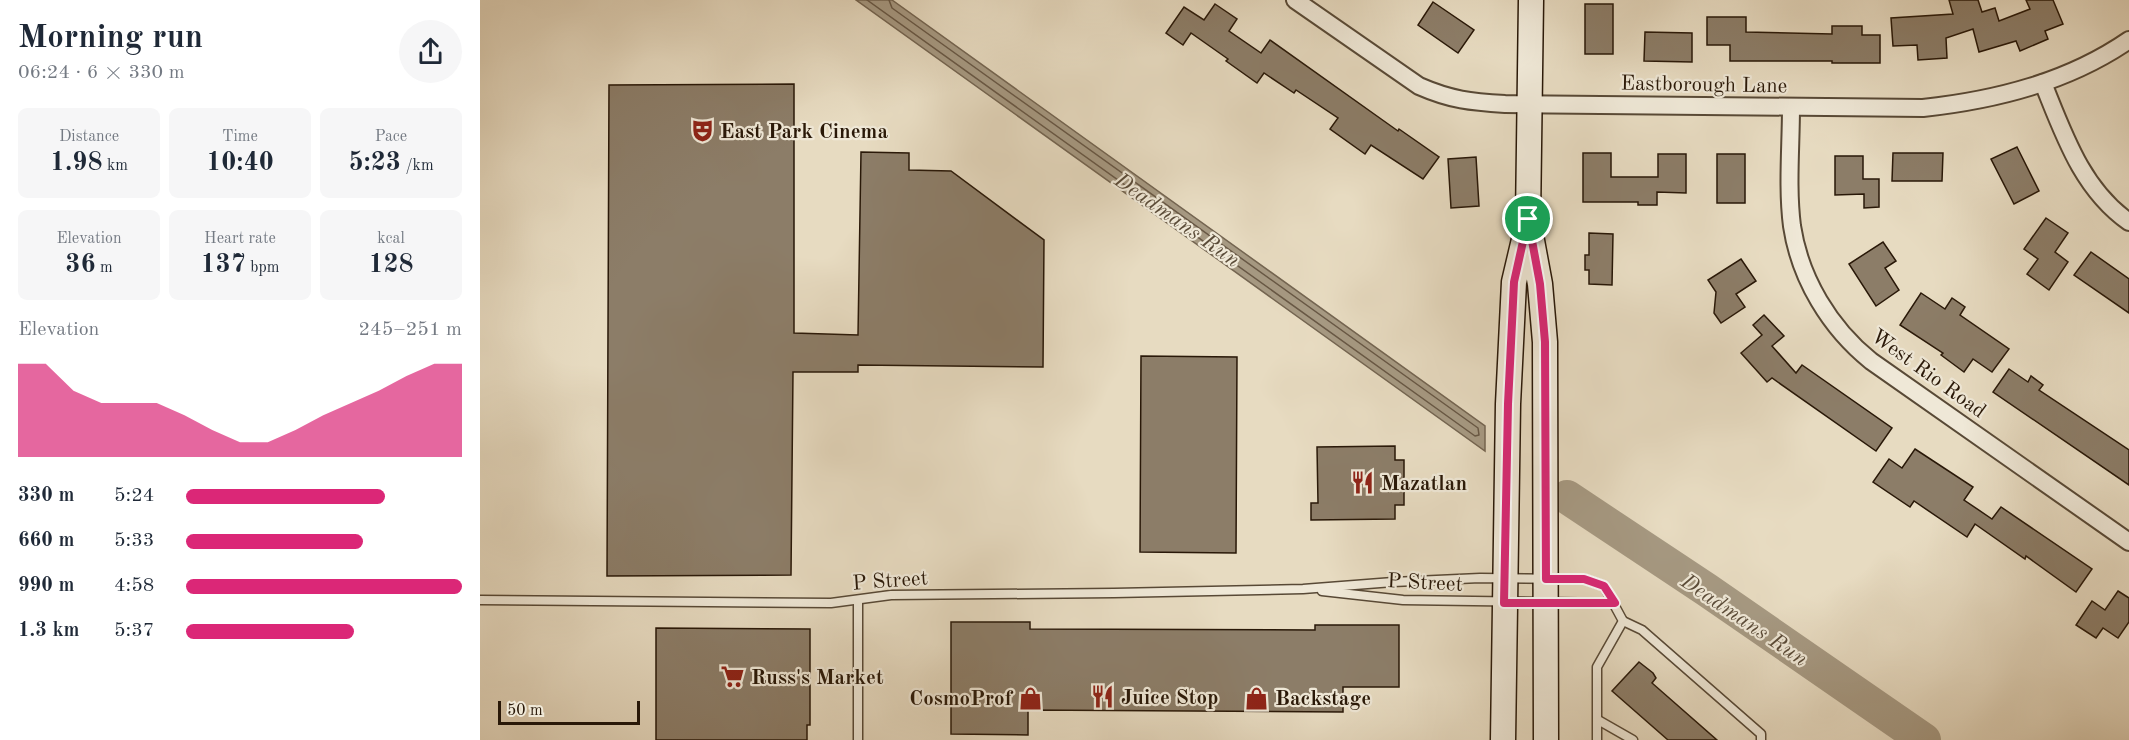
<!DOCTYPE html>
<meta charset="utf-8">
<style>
:root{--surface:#fff;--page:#f6f6f7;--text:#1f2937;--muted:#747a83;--accent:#db2777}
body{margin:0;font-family:"Old Standard TT",serif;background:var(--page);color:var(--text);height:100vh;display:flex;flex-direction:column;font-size:22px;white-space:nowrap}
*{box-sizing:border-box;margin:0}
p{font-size:20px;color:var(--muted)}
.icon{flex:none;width:33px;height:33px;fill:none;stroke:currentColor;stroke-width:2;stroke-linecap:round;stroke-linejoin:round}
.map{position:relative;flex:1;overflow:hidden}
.drawer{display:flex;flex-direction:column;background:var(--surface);width:480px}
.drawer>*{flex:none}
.scale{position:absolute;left:18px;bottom:15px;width:142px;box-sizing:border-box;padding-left:6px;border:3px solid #291808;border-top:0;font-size:16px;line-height:21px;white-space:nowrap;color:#291808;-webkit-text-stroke:4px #efe8d7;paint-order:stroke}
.pin{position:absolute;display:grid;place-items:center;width:51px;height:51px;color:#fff;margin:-26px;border:3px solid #fff;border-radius:50%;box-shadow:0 2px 6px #0007}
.round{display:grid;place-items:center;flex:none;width:63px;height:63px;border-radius:32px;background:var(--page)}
.headline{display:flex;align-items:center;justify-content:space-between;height:102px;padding:0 18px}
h1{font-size:33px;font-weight:800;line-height:45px}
.figures{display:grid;grid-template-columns:repeat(3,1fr);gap:9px;height:102px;padding:6px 18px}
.figures div{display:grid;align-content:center;border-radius:9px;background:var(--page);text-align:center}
.figures b{font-size:26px;font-weight:800}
.figures small{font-size:16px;font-weight:400}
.figures p{font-size:16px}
.chart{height:168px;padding:12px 18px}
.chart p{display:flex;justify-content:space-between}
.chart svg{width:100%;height:108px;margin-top:6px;fill:var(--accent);opacity:.7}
ul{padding:0 18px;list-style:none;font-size:20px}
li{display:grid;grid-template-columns:96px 72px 1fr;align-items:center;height:45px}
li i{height:15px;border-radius:8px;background:var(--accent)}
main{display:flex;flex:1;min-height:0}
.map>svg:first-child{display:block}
.water{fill:#a69982;stroke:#746551;stroke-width:1.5}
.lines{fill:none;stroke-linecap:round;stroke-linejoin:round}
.shore{stroke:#685845;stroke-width:1.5}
.river{stroke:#a69982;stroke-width:34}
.building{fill:#8c7d68;stroke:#291808;stroke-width:1.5}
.lane-casing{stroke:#584936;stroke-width:11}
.street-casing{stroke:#584936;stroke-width:20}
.secondary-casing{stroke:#291808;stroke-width:27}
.lane{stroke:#efe8d7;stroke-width:8}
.street{stroke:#efe8d7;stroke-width:16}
.secondary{stroke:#efe8d7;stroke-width:24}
.route-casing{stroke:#fff;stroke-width:12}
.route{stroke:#db2777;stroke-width:8}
.labels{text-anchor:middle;stroke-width:4.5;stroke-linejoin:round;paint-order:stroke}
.street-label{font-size:21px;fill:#291808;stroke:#efe8d7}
.poi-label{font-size:21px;font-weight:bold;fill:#291808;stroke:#efe8d7;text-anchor:start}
.water-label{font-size:22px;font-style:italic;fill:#5b4c39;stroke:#efe8d7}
</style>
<main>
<section class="drawer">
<div class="headline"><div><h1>Morning run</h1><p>06:24 · 6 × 330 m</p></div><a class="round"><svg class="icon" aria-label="share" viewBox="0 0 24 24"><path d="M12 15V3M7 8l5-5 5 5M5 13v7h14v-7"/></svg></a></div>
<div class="figures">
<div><p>Distance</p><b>1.98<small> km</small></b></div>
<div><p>Time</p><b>10:40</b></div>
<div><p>Pace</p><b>5:23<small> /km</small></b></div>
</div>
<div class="figures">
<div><p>Elevation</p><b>36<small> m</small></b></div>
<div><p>Heart rate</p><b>137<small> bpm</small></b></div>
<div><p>kcal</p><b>128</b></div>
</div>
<div class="chart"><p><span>Elevation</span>245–251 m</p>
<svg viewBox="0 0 160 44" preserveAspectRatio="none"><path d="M0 44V6L10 6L20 17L30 22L40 22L50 22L60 27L70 33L80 38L90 38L100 33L110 27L120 22L130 17L140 11L150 6L160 6V44z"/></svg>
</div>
<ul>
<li><b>330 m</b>5:24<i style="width:72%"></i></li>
<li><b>660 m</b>5:33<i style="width:64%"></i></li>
<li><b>990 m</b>4:58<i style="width:100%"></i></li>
<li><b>1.3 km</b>5:37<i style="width:61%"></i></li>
</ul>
</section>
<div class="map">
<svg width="1649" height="740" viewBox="0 0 1649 740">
<rect width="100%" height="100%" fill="#e7dbc1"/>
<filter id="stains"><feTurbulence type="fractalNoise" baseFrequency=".00333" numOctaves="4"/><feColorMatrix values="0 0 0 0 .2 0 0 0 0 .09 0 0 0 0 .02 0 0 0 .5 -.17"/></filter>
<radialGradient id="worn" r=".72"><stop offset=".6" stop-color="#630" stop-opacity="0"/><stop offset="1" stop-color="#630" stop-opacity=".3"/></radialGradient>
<!-- water -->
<polygon class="water" points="376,0 412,0 1005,426 1005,451"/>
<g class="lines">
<!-- shore -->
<polyline class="shore" points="387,0 995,436 999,435 998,428 412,8 409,0"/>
<!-- river -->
<polyline class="river" points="1087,497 1227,590 1444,740"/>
</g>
<!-- building -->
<g class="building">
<polygon points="1469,0 1498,0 1502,12 1515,8 1519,21 1550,9 1546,0 1573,0 1583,24 1565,31 1568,39 1540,51 1536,41 1499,52 1493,29 1466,38 1467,58 1438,60 1437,45 1413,46 1411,18 1473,14"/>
<polygon points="953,2 994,30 978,53 938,25"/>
<polygon points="735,4 757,19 749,31 781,53 790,40 918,131 919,129 959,157 943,179 891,145 885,154 850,129 858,118 816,90 814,93 784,73 777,83 746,61 748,59 711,33 703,45 686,33 704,7 724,20"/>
<rect x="1105" y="4" width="28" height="50"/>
<polygon points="1227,17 1266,17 1266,32 1352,34 1352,26 1382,26 1382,35 1400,35 1400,63 1352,63 1352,61 1250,61 1250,45 1227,45"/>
<polygon points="1165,32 1212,33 1212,62 1164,61"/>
<polygon points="314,84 314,333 378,335 381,152 429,153 429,170 471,171 564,240 563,367 378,365 378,372 313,372 311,575 127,576 129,85"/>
<polygon points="1537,147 1559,191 1534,204 1511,159"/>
<polygon points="1103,153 1131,153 1131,177 1178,177 1178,154 1206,154 1206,193 1177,192 1177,205 1158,205 1158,202 1103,202"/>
<polygon points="1413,153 1463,153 1462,181 1412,181"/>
<rect x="1237" y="154" width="28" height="49"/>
<polygon points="1355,156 1383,156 1383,179 1399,179 1399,207 1384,208 1384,194 1355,195"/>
<polygon points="996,157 999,206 971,208 968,159"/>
<polygon points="1566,218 1588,233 1575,252 1588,262 1569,290 1547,274 1558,259 1544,249"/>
<polygon points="1109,233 1133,234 1132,285 1109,284 1109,270 1105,270 1105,255 1109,255"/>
<polygon points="1403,242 1416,261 1405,268 1419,290 1396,306 1369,264"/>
<polygon points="1611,252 1649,279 1649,313 1594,275"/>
<polygon points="1261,259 1276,281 1256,294 1265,307 1241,323 1234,313 1236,292 1228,280"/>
<polygon points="1441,293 1465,309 1472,298 1485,307 1480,315 1529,349 1512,372 1493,359 1484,372 1461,355 1463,353 1420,325"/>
<polygon points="1284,315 1304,336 1292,346 1316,373 1322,365 1412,428 1396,451 1292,378 1287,382 1261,353 1282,335 1273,325"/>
<polygon points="661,356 757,357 756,553 660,552"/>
<polygon points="1529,369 1548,382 1551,376 1563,385 1559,390 1649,450 1649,485 1513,392"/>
<polygon points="915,446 915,460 924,460 924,505 915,505 915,519 831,520 831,503 838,503 837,447"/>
<polygon points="1435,449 1493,487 1484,500 1512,519 1521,507 1612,569 1596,592 1546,556 1545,559 1495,524 1487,537 1434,501 1430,507 1393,482 1409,459 1422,468"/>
<polygon points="1638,591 1649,598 1649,622 1638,638 1623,628 1616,638 1596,625 1612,601 1625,610"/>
<polygon points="471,622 550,622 550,629 835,630 835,625 919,625 919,687 863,687 863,712 548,710 548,735 471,734"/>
<polygon points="176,628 330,629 330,725 327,725 327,740 176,740"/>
<polygon points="1159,662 1173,673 1176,678 1172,683 1237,740 1188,740 1132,691"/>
</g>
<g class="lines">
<defs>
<g id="lane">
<polyline points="842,591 923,600 1135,603"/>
<polyline points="0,600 351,603 411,595 634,593 823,589 913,582 1000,578 1104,579 1124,586 1143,621 1117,667 1117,740"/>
<polyline points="378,600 378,740"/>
<polyline points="1143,621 1162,630 1281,734 1281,740"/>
<polyline points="1118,720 1153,740"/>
</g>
<g id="street">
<path d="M815 0 939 86C971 100 991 102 1025 104L1443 108C1516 100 1588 82 1649 40"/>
<path d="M1563 83C1584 135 1602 189 1649 222"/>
<path d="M1311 107C1311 146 1307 187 1312 226 1320 279 1350 328 1391 361L1649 542"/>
</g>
<g id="secondary">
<polyline points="1051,0 1048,219 1060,284 1065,342 1066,740"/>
<polyline points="1023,740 1028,404 1034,282 1046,231"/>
</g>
</defs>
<!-- lane casing -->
<use href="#lane" class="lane-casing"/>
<!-- street casing -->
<use href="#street" class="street-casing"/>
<!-- secondary casing -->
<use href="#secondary" class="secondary-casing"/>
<!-- lane -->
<use href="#lane" class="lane"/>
<!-- street -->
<use href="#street" class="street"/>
<!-- secondary -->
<use href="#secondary" class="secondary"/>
</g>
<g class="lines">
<defs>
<polygon id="route" points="1048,219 1060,284 1065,342 1066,579 1104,579 1124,586 1135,603 1024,603 1028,404 1034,282"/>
</defs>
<!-- route casing -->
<use href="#route" class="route-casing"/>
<!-- route -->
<use href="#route" class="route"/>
</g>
<!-- icons -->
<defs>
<symbol id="theatre-bare" viewBox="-9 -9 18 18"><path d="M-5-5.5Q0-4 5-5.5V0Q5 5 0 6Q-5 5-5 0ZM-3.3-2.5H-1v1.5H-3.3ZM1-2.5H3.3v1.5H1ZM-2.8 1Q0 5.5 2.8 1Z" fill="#8f2418" stroke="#efe8d7" stroke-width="2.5" paint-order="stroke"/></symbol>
<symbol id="restaurant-bare" viewBox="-9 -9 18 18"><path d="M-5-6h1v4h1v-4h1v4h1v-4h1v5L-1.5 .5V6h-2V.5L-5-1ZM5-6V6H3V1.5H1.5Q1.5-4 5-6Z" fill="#8f2418" stroke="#efe8d7" stroke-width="2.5" paint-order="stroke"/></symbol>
<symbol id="supermarket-bare" viewBox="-9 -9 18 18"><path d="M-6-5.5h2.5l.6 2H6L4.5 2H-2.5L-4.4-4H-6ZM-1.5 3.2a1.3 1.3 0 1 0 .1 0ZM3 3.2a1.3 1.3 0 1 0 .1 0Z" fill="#8f2418" stroke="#efe8d7" stroke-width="2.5" paint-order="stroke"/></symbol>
<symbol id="shop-bare" viewBox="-9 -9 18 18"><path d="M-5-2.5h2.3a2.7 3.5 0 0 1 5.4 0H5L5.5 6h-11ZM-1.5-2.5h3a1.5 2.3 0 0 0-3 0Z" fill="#8f2418" stroke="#efe8d7" stroke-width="2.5" paint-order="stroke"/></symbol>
</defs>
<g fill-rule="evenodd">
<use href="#theatre-bare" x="206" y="114" width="33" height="33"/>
<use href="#restaurant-bare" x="866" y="466" width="33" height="33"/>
<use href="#supermarket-bare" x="236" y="660" width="33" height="33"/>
<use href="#restaurant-bare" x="606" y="680" width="33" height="33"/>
<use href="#shop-bare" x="534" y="682" width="33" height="33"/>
<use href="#shop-bare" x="760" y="682" width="33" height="33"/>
</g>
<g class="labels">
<!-- street labels -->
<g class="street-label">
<text transform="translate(1224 84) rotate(1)" y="7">Eastborough Lane</text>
<text transform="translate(1449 373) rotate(36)" y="7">West Rio Road</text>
<text transform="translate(410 580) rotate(-4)" y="7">P Street</text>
<text transform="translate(945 582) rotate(3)" y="7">P Street</text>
</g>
<!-- poi labels -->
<g class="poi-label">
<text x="240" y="138">East Park Cinema</text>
<text x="901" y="490">Mazatlan</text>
<text x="271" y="684">Russ's Market</text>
<text x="641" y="704">Juice Stop</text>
<text x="532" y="705" text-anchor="end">CosmoProf</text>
<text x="795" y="705">Backstage</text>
</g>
<!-- water labels -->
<g class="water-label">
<text transform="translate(698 219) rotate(35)" y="8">Deadmans Run</text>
<text transform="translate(1265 619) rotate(34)" y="8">Deadmans Run</text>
</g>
</g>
<rect width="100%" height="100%" filter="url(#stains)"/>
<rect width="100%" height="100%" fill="url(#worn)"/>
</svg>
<div class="scale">50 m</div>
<div class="pin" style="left:1048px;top:219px;background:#1e9e55"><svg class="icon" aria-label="arrive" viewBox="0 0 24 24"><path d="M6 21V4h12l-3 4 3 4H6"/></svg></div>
</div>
</main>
